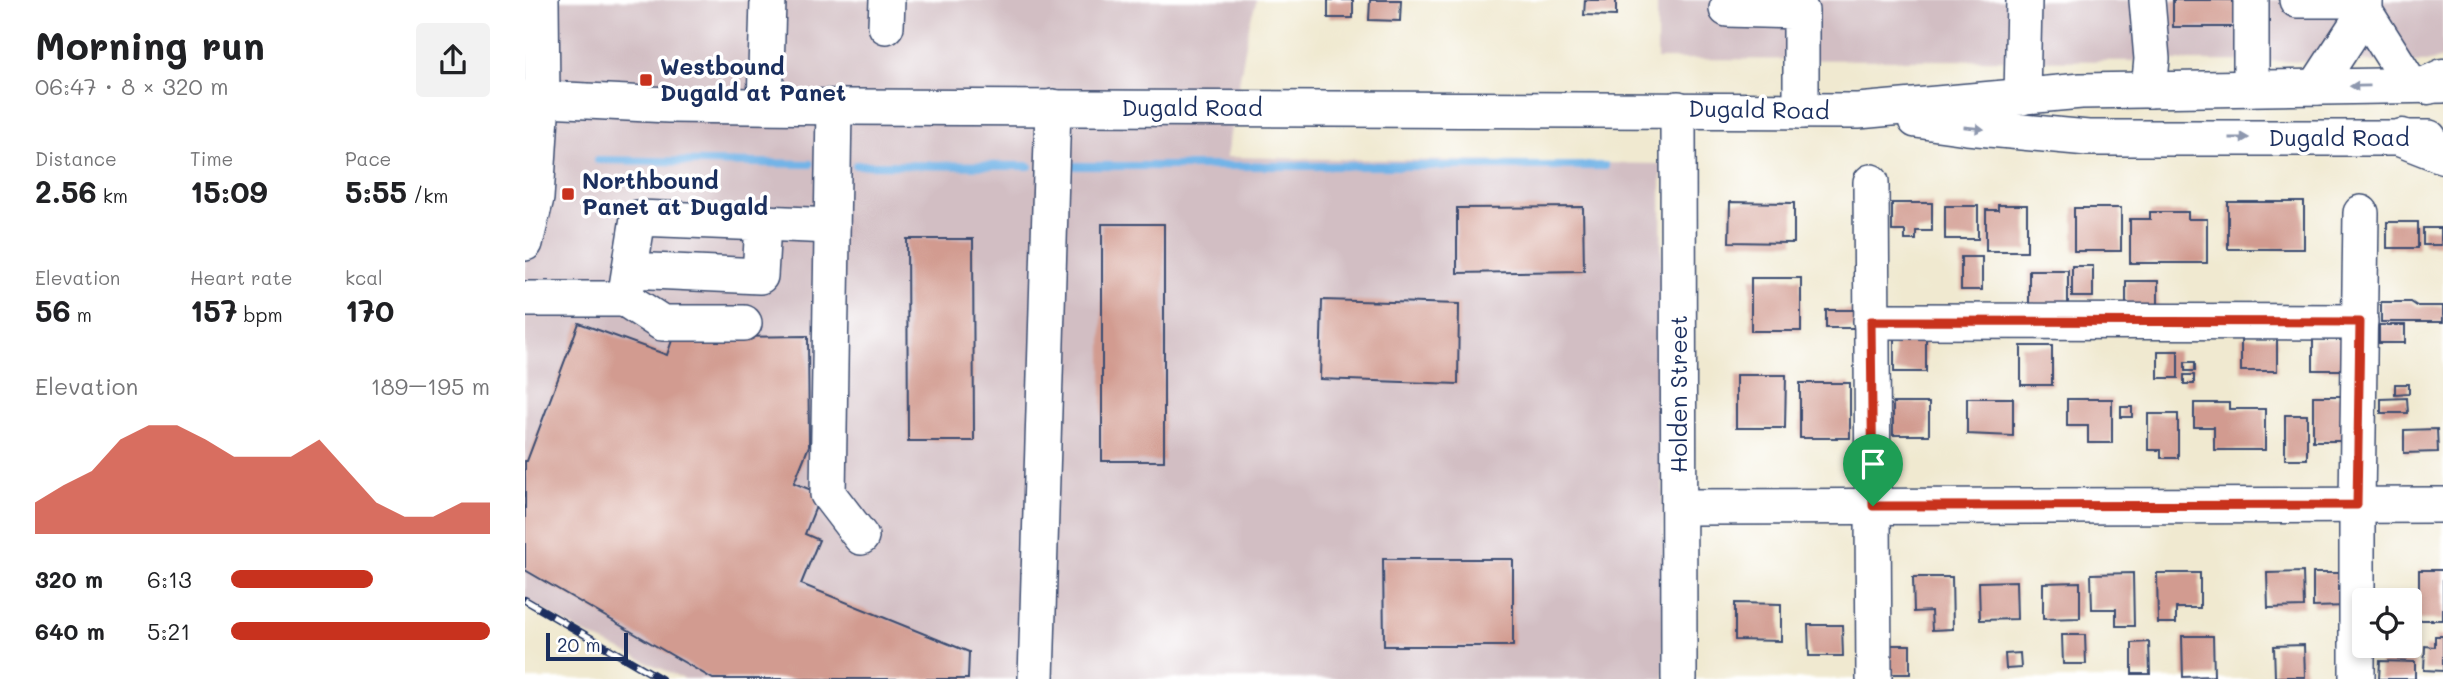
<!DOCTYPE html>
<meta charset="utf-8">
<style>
:root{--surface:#fff;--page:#f2f2f2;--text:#202124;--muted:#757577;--accent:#c8321e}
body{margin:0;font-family:Mali,sans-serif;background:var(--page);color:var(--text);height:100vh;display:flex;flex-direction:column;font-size:26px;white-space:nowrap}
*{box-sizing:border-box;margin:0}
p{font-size:23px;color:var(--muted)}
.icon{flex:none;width:38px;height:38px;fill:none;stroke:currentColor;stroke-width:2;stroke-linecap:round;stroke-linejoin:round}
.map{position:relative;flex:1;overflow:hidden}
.panel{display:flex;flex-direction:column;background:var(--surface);width:525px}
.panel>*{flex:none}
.tools{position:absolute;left:1827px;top:588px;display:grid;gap:14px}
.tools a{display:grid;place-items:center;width:70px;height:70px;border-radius:7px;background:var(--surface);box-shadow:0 4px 10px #0003;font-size:35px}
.scale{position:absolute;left:21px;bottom:18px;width:82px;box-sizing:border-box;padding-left:7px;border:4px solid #1b2f5e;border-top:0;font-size:19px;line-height:24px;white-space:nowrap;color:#1b2f5e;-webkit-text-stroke:5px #fff;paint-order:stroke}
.pin{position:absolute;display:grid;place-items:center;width:60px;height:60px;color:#fff;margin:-72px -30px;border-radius:50% 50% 50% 0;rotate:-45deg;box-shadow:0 0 7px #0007}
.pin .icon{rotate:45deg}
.round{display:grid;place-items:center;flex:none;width:74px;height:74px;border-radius:7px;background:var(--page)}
.headline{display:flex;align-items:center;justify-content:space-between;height:119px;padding:0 35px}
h1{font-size:38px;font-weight:700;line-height:52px}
.stats{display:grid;grid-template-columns:repeat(3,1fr);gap:10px;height:119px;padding:7px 35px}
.stats div{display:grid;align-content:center}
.stats b{font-size:30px;font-weight:700}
.stats small{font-size:19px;font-weight:400}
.stats p{font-size:19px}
.chart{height:196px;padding:14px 35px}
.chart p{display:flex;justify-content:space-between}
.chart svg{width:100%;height:126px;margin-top:7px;fill:var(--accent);opacity:.7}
ul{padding:0 35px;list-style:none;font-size:23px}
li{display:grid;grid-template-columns:112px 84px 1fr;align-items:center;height:52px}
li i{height:18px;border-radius:9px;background:var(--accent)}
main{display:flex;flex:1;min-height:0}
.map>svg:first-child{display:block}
.industrial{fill:#d2bec3}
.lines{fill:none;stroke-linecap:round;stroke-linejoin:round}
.stream{stroke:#72b4e7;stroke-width:8}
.building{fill:#d29b90}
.minor-casing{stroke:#3b4b6f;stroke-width:38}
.major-casing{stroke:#3b4b6f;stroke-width:41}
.minor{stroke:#fff;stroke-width:35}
.major{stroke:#fff;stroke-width:38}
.rail-casing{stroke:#1b2f5e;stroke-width:8}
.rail{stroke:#fff;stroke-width:5;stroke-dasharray:16;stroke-linecap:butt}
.oneway{fill:#8d97ae}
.route-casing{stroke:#fff;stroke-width:14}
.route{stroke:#c8321e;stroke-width:9}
.poi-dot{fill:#c8321e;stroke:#fff;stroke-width:2.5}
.labels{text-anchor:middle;stroke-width:7;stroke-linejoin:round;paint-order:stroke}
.poi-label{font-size:23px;font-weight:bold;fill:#1b2f5e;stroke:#fff;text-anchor:start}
.street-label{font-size:23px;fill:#1b2f5e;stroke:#fff}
</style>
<main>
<section class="panel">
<div class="headline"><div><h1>Morning run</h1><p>06:47 · 8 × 320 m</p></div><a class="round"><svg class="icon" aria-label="share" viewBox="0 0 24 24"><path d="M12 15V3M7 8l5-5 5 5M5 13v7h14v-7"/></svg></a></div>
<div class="stats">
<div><p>Distance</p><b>2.56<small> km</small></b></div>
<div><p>Time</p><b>15:09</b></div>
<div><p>Pace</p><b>5:55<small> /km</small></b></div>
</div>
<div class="stats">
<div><p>Elevation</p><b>56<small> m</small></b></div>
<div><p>Heart rate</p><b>157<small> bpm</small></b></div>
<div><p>kcal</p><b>170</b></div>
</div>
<div class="chart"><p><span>Elevation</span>189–195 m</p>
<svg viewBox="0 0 160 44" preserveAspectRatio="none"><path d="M0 44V33L10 27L20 22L30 11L40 6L50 6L60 11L70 17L80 17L90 17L100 11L110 22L120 33L130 38L140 38L150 33L160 33V44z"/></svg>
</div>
<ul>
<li><b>320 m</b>6:13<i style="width:55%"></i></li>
<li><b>640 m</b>5:21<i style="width:100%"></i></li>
</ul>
</section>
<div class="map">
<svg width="1918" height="679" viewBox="0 0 1918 679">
<rect width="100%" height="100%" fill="#fff"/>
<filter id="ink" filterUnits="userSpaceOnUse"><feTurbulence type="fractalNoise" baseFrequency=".0143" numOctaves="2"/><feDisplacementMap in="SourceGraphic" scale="14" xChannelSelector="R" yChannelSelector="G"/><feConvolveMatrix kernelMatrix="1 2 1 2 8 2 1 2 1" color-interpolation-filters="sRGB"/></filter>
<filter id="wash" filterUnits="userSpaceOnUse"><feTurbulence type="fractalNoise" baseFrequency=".00686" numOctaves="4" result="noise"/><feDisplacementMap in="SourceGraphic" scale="28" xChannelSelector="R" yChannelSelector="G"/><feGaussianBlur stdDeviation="1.57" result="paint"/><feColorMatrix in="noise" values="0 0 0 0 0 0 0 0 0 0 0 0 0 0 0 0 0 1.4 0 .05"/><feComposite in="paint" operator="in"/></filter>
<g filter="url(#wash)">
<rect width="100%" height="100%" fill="#f0e9d0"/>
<!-- industrial -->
<g class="industrial">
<polygon points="0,0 732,0 725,21 701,157 1136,164 1139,679 159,679 56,632 0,600"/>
<polygon points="1132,0 1918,0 1918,58 1901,62 1132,59"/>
</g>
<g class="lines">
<!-- stream -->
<g class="stream">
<polyline points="73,160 285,164"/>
<polyline points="331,165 504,166"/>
<polyline points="550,166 1080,166"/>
</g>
</g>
<g id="blocks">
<!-- building -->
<g class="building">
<rect x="803" y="0" width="25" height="18"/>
<polygon points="845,0 876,0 875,21 844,20"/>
<polygon points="1060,0 1091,0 1091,16 1059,15"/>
<polygon points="1648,0 1722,0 1709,27 1648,27"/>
<polygon points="1205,202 1269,203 1269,243 1204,242"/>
<rect x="1703" y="202" width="76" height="47"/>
<polygon points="1367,203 1407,203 1407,231 1391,231 1391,240 1380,240 1380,231 1367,231"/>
<polygon points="1473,205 1502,205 1502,251 1461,251 1461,210 1473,210"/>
<rect x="1420" y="206" width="33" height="33"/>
<polygon points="1058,207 1059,271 932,273 932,208"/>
<rect x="1549" y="208" width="47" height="43"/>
<polygon points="1625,212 1663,212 1663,219 1682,219 1682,263 1605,263 1605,219 1625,219"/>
<rect x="1862" y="222" width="31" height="26"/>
<rect x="577" y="224" width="62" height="237"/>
<rect x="1898" y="228" width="18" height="17"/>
<polygon points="382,239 448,239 449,441 383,441"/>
<rect x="1436" y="257" width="21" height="33"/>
<rect x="1547" y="266" width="21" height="31"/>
<rect x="1504" y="270" width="39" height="41"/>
<rect x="1226" y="278" width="50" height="53"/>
<rect x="1601" y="281" width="32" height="30"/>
<polygon points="797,300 934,304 933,384 795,379"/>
<polygon points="1856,302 1886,302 1892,306 1918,306 1918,322 1856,322"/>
<rect x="1301" y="310" width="29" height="18"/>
<polygon points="54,323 142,355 152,326 201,337 283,336 284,446 269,483 296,494 280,534 294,540 276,584 444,652 443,679 188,679 0,570 0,461 2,461"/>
<rect x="1854" y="325" width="26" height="18"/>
<rect x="1716" y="337" width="36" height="34"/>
<rect x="1369" y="339" width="32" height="33"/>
<rect x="1788" y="339" width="32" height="31"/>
<rect x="1496" y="346" width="31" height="39"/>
<rect x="1633" y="351" width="20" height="27"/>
<rect x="1660" y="362" width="10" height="9"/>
<polygon points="1211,375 1261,375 1260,428 1211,428"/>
<rect x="1659" y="375" width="10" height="9"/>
<rect x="1275" y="383" width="50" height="55"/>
<polygon points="1870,384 1884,384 1884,393 1870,394"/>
<rect x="1788" y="396" width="35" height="45"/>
<polygon points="1442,398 1488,398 1488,436 1442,434"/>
<polygon points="1882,398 1883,413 1856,413 1856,399"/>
<polygon points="1542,399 1587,399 1587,443 1563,443 1563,426 1542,426"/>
<rect x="1368" y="403" width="36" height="32"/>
<polygon points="1669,403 1704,403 1704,409 1740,409 1740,450 1689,450 1689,427 1669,427"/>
<rect x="1596" y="407" width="11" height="10"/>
<polygon points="1623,414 1653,414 1653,458 1636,458 1636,450 1623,450"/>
<rect x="1760" y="415" width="22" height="44"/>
<polygon points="1912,429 1913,452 1879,453 1879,430"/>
<polygon points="858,559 988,559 988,646 859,646"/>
<rect x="1894" y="570" width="24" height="50"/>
<polygon points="1778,572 1779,607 1743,608 1742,573"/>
<polygon points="1608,573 1609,626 1591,626 1591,609 1567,609 1566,574"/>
<polygon points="1632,573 1675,573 1675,608 1651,608 1651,623 1633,623"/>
<polygon points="1788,573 1821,573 1822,606 1788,607"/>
<polygon points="1388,577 1427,577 1428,629 1407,630 1406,611 1389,612"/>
<polygon points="1491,581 1492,619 1455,620 1454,582"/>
<polygon points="1555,582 1555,618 1518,619 1518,583"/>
<polygon points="1210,603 1256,604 1256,641 1210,640"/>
<polygon points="1283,625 1317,625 1318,656 1284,656"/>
<polygon points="1537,635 1560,635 1561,664 1538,664"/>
<polygon points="1657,636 1688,636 1689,676 1658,677"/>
<polygon points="1910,636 1918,636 1918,671 1899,670 1900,646 1910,647"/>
<polygon points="1624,642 1625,674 1607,674 1607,643"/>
<polygon points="1363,645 1385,645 1385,674 1364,674"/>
<polygon points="1779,645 1780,677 1750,677 1749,646"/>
<polygon points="1495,653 1496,668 1481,669 1480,654"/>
<polygon points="1855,661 1890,662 1890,679 1854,679"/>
</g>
</g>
</g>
<g filter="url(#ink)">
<use href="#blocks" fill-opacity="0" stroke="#3b4b6f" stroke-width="2"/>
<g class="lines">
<defs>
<g id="minor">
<polyline points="1622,0 1627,59 1624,90"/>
<polyline points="1726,0 1726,88"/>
<polyline points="1772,0 1840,0"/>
<polyline points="1840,0 1840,12 1886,85"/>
<polyline points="1202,9 1276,11 1276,111"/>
<polyline points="361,26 362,0"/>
<polyline points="1791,87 1840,12"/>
<polyline points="1497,97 1499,0"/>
<polyline points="0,98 144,105 321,107 1333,111 1556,91 1918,85"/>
<polyline points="240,106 243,0"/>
<polyline points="309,107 303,494 336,537"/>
<polyline points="1153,109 1154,679"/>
<polyline points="1391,120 1442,127 1563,138 1904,138"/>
<polyline points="1346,182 1349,679"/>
<polyline points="238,223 307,226"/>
<polyline points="0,243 11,198 17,98 16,0"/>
<polyline points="0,299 100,299 113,218 238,223 235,276 105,270"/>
<polyline points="100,299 137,323 219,323"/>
<polyline points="1346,321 1835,322"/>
<polyline points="1154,507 1918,505"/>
<polyline points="511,679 528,107"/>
<polyline points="1832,679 1832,505 1836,213"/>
</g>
<g id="major">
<polyline points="1903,85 1918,78"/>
<polyline points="1877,138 1918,154"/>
</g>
</defs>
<!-- minor casing -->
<use href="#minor" class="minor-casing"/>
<!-- major casing -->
<use href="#major" class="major-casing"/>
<!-- minor -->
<use href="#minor" class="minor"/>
<!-- major -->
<use href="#major" class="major"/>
<defs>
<polyline id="rail" points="0,600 136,679"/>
</defs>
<!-- rail casing -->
<use href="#rail" class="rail-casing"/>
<!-- rail -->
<use href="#rail" class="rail"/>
</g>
<!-- one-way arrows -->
<defs><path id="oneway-solid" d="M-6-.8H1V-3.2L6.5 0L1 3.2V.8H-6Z" transform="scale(1.75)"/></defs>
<g class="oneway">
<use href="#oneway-solid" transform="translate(1835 86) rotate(179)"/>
<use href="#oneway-solid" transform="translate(1449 128) rotate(6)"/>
<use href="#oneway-solid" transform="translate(1714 138)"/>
</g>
</g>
<g class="lines" filter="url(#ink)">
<defs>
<polygon id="route" points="1346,321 1835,322 1832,505 1348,506"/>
</defs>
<!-- route casing -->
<use href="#route" class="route-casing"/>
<!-- route -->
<use href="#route" class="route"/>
</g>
<!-- markers -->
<g class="poi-dot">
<rect x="114" y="73" width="14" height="14" rx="3.5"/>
<rect x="36" y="187" width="14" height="14" rx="3.5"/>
</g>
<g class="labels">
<!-- poi labels -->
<g class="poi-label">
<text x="135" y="75">Westbound<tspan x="135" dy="26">Dugald at Panet</tspan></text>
<text x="57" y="189">Northbound<tspan x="57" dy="26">Panet at Dugald</tspan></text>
</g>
<!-- street labels -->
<g class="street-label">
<text x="667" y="116">Dugald Road</text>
<text transform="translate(1234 110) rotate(1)" y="8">Dugald Road</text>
<text x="1814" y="146">Dugald Road</text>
<text transform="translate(1154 394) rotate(-90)" y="8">Holden Street</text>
</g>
</g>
</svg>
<div class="tools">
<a><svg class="icon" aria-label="locate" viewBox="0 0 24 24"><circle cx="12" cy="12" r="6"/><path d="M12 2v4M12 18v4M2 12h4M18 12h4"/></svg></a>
</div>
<div class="scale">20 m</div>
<div class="pin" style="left:1348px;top:506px;background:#1e9e55"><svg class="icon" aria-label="arrive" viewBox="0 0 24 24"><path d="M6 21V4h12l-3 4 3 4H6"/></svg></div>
</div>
</main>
